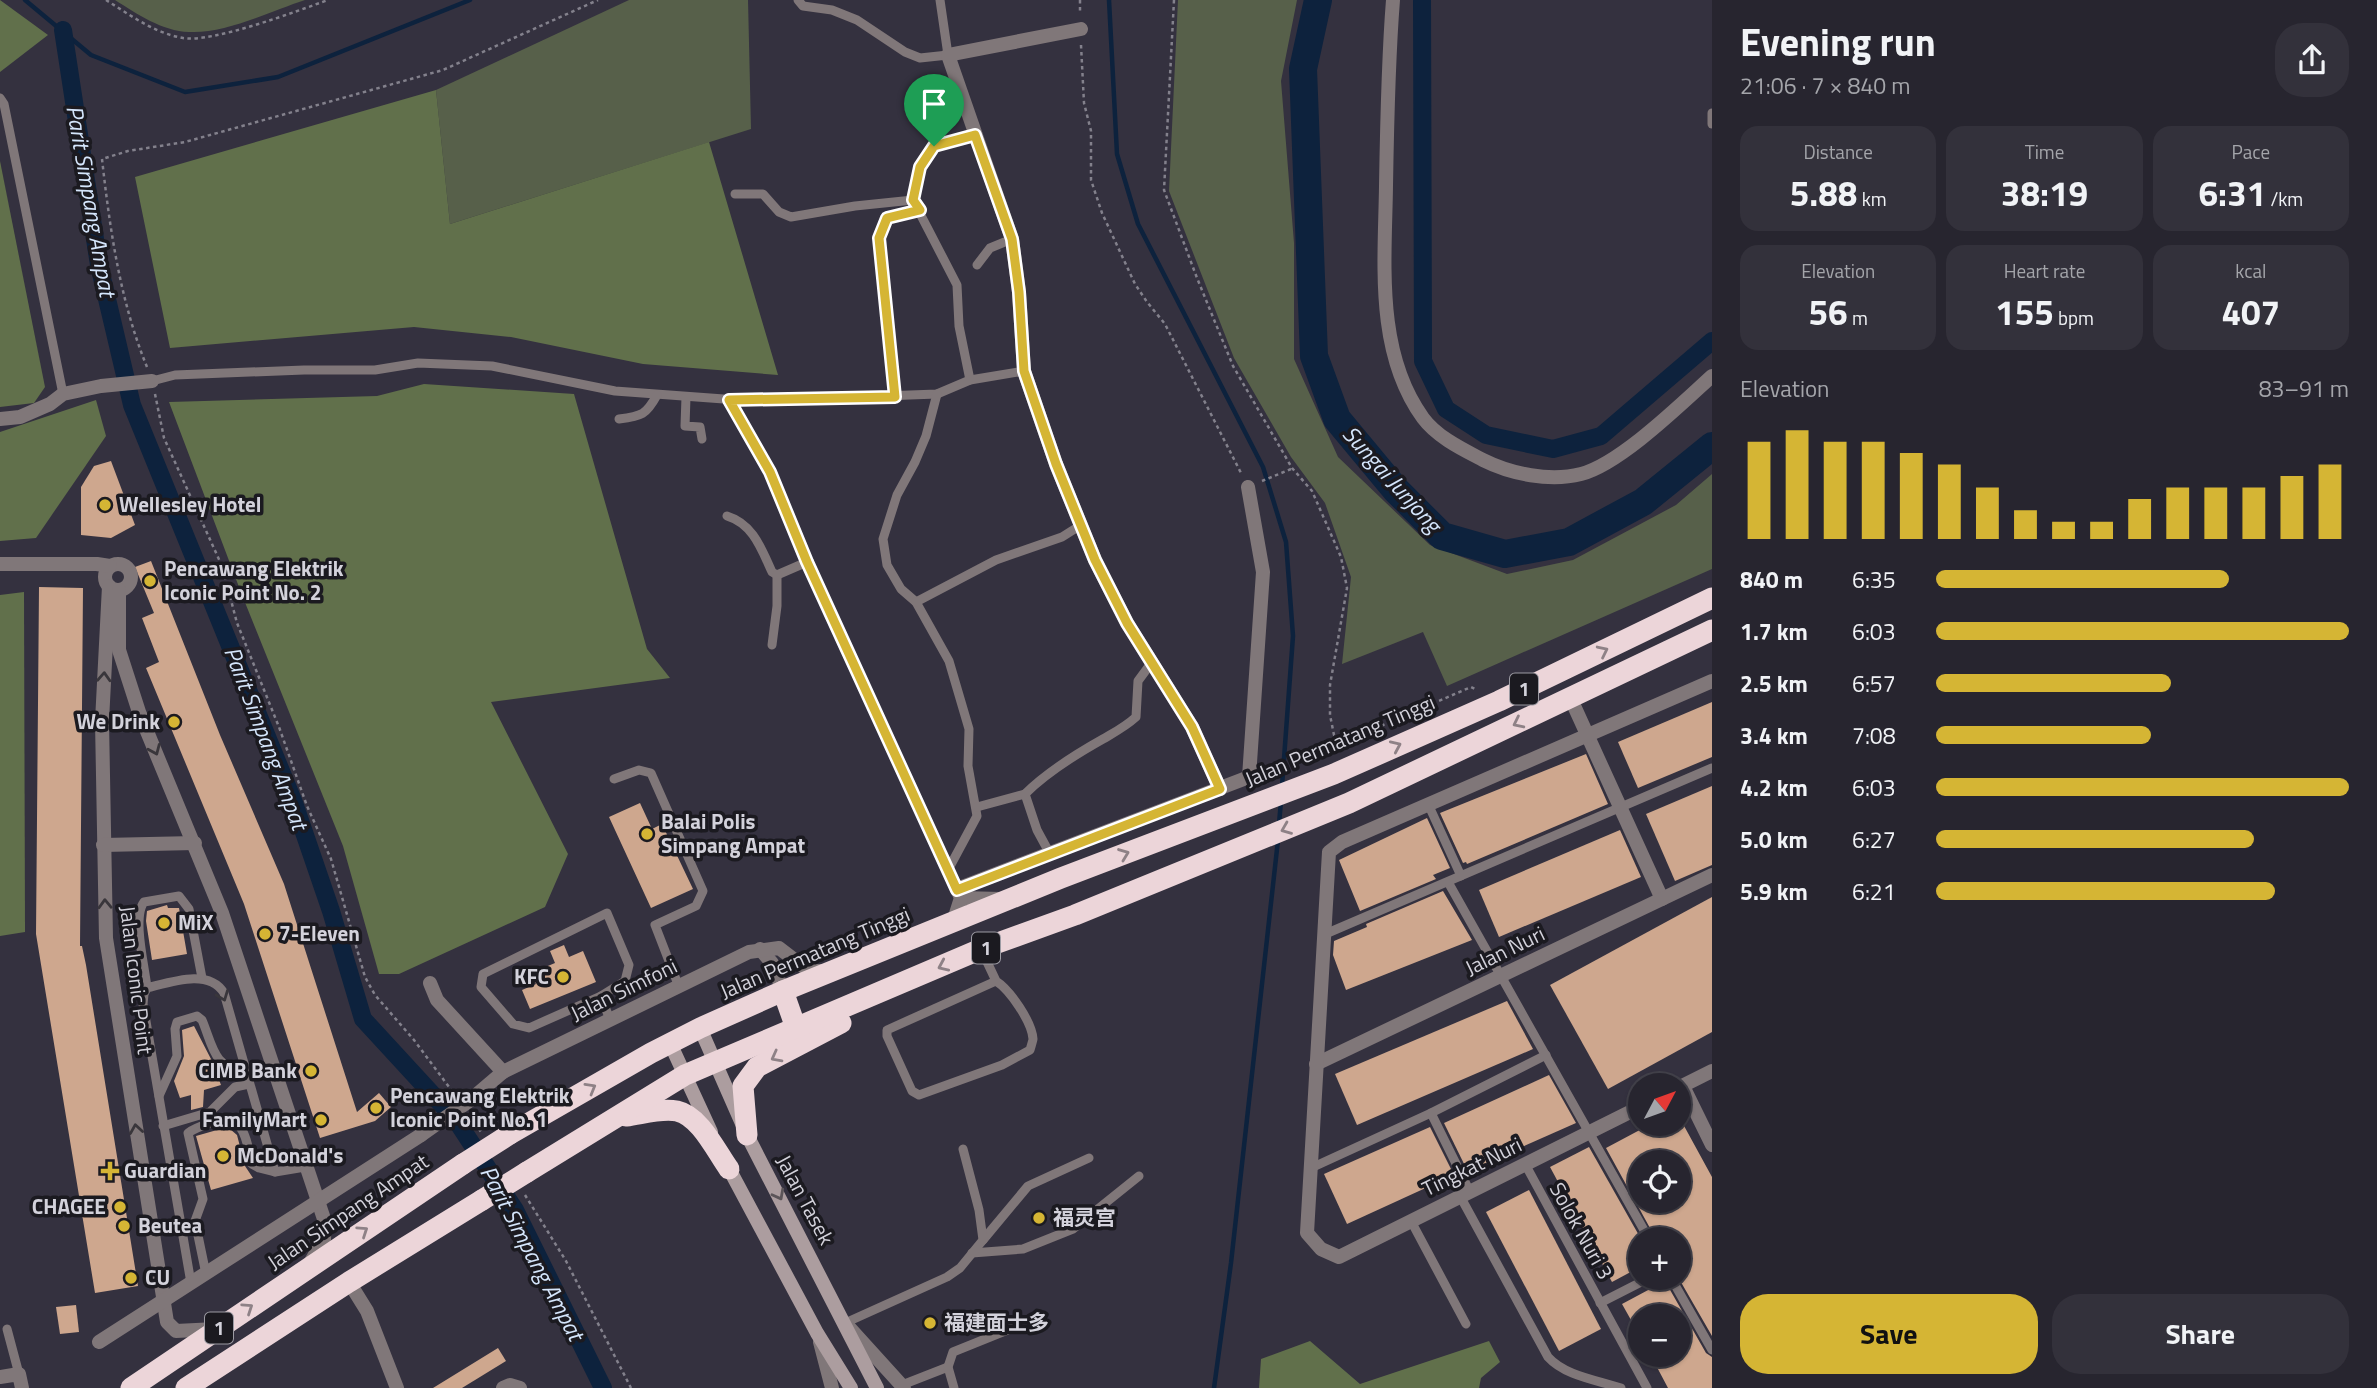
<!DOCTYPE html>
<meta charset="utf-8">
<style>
:root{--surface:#27252f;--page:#33313b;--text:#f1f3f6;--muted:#a4a5aa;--line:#43424b;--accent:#d5b534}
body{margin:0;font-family:"Titillium Web","Noto Sans SC",sans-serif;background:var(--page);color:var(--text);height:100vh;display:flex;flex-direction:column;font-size:26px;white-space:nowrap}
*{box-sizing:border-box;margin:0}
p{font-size:23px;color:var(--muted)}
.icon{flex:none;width:38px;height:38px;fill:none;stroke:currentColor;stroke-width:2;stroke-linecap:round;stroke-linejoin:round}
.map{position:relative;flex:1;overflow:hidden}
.panel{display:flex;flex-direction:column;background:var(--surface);width:665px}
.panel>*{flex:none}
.needle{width:46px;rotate:49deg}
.fabs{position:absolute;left:1628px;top:1073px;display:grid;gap:14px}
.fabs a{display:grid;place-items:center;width:63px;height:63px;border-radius:50%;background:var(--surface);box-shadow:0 2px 5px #0004,0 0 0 2px var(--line);font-size:35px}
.pin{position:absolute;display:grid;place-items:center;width:60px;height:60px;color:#fff;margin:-72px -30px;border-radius:50% 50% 50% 0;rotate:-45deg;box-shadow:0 0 7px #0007}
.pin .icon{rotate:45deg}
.round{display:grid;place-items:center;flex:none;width:74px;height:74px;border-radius:28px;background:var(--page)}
.overview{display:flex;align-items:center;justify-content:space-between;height:119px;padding:0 28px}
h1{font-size:38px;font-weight:700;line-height:52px}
.metrics{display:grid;grid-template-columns:repeat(3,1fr);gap:10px;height:119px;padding:7px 28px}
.metrics div{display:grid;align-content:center;border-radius:18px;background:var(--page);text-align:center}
.metrics b{font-size:35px;font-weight:700}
.metrics small{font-size:19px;font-weight:400}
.metrics p{font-size:19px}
.chart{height:196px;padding:14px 28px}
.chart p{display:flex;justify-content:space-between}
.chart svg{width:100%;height:126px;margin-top:7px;stroke:var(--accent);stroke-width:6}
.cta{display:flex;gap:14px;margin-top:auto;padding:14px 28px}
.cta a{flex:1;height:80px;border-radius:28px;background:var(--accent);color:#111;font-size:28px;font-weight:700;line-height:80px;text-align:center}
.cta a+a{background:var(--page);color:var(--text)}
ul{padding:0 28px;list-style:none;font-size:23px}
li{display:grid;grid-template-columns:112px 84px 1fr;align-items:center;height:52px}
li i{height:18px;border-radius:9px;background:var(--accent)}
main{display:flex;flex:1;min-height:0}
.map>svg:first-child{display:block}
.green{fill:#57604a}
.forest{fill:#61704b}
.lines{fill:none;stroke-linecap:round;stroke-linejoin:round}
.stream{stroke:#0d223d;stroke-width:4.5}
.canal{stroke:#0d223d;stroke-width:18}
.river{stroke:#0d223d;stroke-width:28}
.building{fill:#cea78e;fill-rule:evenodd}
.path{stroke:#83818c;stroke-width:2.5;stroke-dasharray:3.5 3.5;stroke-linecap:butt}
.lane{stroke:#807779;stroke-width:9}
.street{stroke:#807779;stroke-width:14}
.secondary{stroke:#ac9d9f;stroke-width:14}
.highway{stroke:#ecd5d9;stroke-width:21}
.street-bridge{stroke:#807779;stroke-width:14}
.highway-bridge{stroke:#ecd5d9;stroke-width:21}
.oneway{stroke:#8e8186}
.oneway2{stroke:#39363b}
.oneway3{stroke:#5c5559}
.route-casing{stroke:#fff;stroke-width:14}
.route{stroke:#d5b534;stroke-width:9}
.poi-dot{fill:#d5b534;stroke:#1b1a20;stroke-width:2.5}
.labels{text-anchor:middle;stroke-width:7;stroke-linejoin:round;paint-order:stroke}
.shield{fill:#1b1a20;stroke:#9c9ba3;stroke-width:2}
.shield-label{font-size:19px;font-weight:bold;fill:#d3d2db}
.poi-label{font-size:21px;font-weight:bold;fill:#d3d2db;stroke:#1b1a20;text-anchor:start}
.street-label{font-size:21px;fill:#d3d2db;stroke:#1b1a20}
.water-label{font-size:23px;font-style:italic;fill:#d5e6fc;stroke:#1b1a20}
</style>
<main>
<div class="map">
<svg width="1712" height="1388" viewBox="0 0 1712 1388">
<rect width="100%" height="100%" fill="#34313f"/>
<!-- green -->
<g class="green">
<path d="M115 0H305C271 11 225 34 189 32 162 31 137 14 115 0Z"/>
<polygon points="629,0 748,0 751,129 450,224 436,90"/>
<polygon points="1178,0 1297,0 1281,81 1294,243 1294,359 1338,457 1430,545 1507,574 1573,560 1676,505 1712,474 1712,569 1447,686 1423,632 1342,664 1351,577 1325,503 1291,457 1234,358 1169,191"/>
</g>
<!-- forest -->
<g class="forest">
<polygon points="0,0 48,35 0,72"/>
<polygon points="436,90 450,224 709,142 778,375 643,364 511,337 414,327 170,348 135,177"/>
<polygon points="0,161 45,387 34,403 0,407"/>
<polygon points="424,384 574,394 647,649 670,678 491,702 568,854 545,907 399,974 379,974 343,846 242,595 169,402 377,396"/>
<polygon points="96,400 106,436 36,538 0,541 0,432"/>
<polygon points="24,592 25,932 0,936 0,595"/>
<polygon points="1310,1341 1360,1384 1489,1341 1500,1362 1481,1378 1479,1388 1259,1388 1261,1359"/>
</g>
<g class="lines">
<!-- stream -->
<g class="stream">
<polyline points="25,0 91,55 185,92 278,77 470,0"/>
<polyline points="1109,0 1117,154 1138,224 1263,467 1286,542 1293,636 1282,786"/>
<polyline points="1279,824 1281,801"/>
<polyline points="1214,1388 1231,1263 1278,840"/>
</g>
<!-- canal -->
<g class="canal">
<polyline points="1422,0 1423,361 1446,409 1486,435 1553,449 1601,436 1712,341"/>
<polyline points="63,30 99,265 132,405 294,803 331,911 363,1019 456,1120 515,1210 603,1388"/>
</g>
<!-- river -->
<polyline class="river" points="1318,0 1303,69 1314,356 1337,419 1396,490 1442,536 1505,554 1569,542 1643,502 1712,446"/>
</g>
<!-- building -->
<g class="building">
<polygon points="111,461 135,525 111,538 81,535 81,487 94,466"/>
<polygon points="151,561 220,735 284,884 357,1112 379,1093 391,1107 375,1121 320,1138 244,904 146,668 159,662 142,618 154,613 135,567"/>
<polygon points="39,587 83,588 80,946 82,946 86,965 138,1286 95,1293 36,934"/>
<polygon points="1712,702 1712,757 1638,788 1618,742"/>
<polygon points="1586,754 1608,804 1467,864 1466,862 1463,863 1440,813"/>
<polygon points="1712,786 1712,865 1675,881 1646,814"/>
<polygon points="640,803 652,829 662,824 693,889 651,908 609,817"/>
<polygon points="1427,818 1450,868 1433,875 1436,879 1360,911 1339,860"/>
<polygon points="1620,830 1641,877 1499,937 1479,890"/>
<polygon points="1443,891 1472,940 1346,990 1333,955 1334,941 1367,927 1366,924"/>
<polygon points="1712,897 1712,1032 1608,1089 1550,985"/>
<polygon points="167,905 168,908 179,908 187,954 152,960 146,921 147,911"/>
<polygon points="564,945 569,957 583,951 596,982 530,1009 522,990 536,984 531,973 555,963 550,951"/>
<polygon points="1507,1001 1533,1049 1357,1125 1335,1074"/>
<polygon points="194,1026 212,1061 221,1085 204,1090 203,1107 191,1110 191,1095 180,1098 174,1081 184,1056 182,1030"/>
<polygon points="1549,1075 1576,1123 1470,1170 1467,1170 1444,1123"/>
<path d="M1651 1124H1683L1712 1177V1336L1678 1277 1683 1271 1678 1262V1239H1656L1606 1148ZM1640 1162H1678V1200H1640Z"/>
<polygon points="1430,1127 1454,1175 1347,1224 1324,1174"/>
<polygon points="224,1128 230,1129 237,1135 245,1166 253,1178 211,1190 196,1136"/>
<polygon points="1589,1147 1641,1239 1640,1267 1612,1282 1550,1167"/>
<polygon points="1529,1190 1601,1329 1559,1351 1486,1212"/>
<polygon points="1665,1281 1706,1353 1712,1357 1712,1388 1668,1388 1650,1354 1678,1354 1678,1316 1640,1316 1640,1336 1622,1304"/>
<polygon points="76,1305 79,1332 60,1334 56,1307"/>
<polygon points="498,1348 506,1361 462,1388 433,1388"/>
</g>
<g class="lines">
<!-- path -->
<g class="path">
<path d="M106 0C130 15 154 33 183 38 213 43 297 11 328 0"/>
<polyline points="1080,0 1080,14"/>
<polyline points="1174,0 1164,190 1197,278 1233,366 1292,468 1312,491 1341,557 1347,588 1330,685 1330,715 1334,735 1344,742 1471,687 1477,690"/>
<polyline points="1081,45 1084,103 1091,131 1091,180 1102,213 1135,284 1147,302 1165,324 1241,473"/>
<path d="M147 367C120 301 110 230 102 159L128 151 185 142 443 70 598 0"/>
<polyline points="155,394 164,438 222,566 237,623 279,727 307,806 331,859 365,977 375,995 414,1040 455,1095"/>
<polyline points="1262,481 1291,469"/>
<polyline points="471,1117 481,1132"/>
<polyline points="525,1195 566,1261 631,1388"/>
</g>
<!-- lane -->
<g class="lane">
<polyline points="798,0 803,6 832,10 857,20 905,52 920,58 948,55 940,0"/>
<polyline points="0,98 4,104 63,394"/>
<polyline points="1712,113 1712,124"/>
<polyline points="735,194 763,194 779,212 791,217 855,206 913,200"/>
<polyline points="977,265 990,248 1012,239"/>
<polyline points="970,380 959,326 957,285 913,200 920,167 934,146 975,135"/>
<polyline points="152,381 175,375 304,370 375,370 418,363 492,366 615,391 751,401 937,394 970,380 1024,371"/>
<polyline points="937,394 926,436 915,462 897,495 883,539 887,565 901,589 916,602 949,661 969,729 968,766 977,816 948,870"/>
<polyline points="686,397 685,426 700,427 702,439"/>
<polyline points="895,397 879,238 887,218 920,210"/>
<polyline points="729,400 770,473 807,562 957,889"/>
<path d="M619 419C642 416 646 415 657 395"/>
<path d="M727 516C753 524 761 548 772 572L777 575 807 562"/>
<polyline points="916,602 996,560 1062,537 1081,525"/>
<polyline points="772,645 777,606 777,575"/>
<polyline points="614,779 639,770 651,773 703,891 696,906 655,925 679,987"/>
<polyline points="1429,806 1461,876"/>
<polyline points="977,807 1025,794"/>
<path d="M1050 854 1037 830 1025 794C1045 774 1078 753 1103 739 1115 732 1125 727 1136 717L1138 681 1152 662"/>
<polyline points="1448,882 1649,1239"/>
<polygon points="607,913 629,965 625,981 601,996 529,1028 513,1024 481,987 483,974"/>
<polyline points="1323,935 1712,768"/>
<path d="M981 949 996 981 887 1030V1036L912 1091 919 1095 1002 1065 1030 1050C1030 1050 1033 1040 1033 1039 1032 1022 1010 990 996 981"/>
<path d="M147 988C145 967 132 918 144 902L179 896 189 909 202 978"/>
<polyline points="601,996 610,1020"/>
<path d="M159 1096 177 1056 175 1029 177 1022 197 1016 202 1020C212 1043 214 1071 244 1069"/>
<polyline points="1431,1113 1470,1192"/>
<polyline points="163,1126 210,1112 235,1087 249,1084"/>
<polyline points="1525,1164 1647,1388"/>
<polyline points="1311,1168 1431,1113 1546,1055"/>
<path d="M1460 1196 1548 1357C1565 1376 1597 1380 1621 1388"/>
<polyline points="1411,1221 1466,1324"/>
<polyline points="983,1240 1028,1186 1089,1158"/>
<polyline points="972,1253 1023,1249 1073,1229 1139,1176"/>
<path d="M206 1274 195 1221 203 1199 188 1133C196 1127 205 1125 214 1122 246 1114 246 1141 252 1164L259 1168 275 1172"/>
<polyline points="1671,1278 1712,1350"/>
<path d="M191 1283 143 1004 144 994 147 988C171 982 209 968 224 993L275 1172 305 1167"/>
<polyline points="1600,1303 1649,1278"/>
<polyline points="845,1323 947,1277 960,1268 983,1240 979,1210 963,1149"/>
<polyline points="7,1329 19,1374"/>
<polyline points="902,1385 948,1367"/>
<polyline points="954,1388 948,1367 953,1352 1015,1327"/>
</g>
<!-- street -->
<g class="street">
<path d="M1393 0C1388 62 1387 124 1386 186 1385 262 1375 352 1423 418 1437 437 1462 449 1483 460 1511 474 1550 482 1581 474 1620 464 1681 404 1712 376"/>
<polyline points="1081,29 948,55 1012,239 1019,292 1024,371 1056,464 1095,560 1127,623 1192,727 1220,789"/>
<polyline points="0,419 20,417 50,404 63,394 101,386 152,381"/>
<circle cx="118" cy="577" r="13"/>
<polyline points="0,564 97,564 110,566"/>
<polyline points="109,586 102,721 106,938 167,1322 176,1331 216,1329"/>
<polyline points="119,590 119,650 139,712 222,913 325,1222 324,1239 309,1265"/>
<polyline points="1570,697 1662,899"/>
<polyline points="103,845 195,843"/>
<polyline points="961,898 1001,899"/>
<polyline points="953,923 961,898 957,889 1249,777 1263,572 1248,487"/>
<polyline points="760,949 772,963 783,991"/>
<polyline points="430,983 437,1000 503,1072"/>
<polyline points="1316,1064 1712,875"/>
<polyline points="1683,1086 1712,1145"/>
<polyline points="1678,1088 1712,1071"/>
<polyline points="469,1101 503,1072 749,952 779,948 809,971 826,971"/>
<polyline points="1640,1107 1339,1257 1321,1249 1307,1233 1329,852 1342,842 1712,681"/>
<polyline points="349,1282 367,1311 397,1388"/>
<polyline points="846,1324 904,1388"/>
<polyline points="99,1342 421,1135"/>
<polyline points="820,1342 832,1388"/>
<polyline points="0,1377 19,1374 22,1388"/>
<polyline points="503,1388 510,1385 520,1388"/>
</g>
<!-- secondary -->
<g class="secondary">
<polyline points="700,1028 747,1135 877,1388"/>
<polyline points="670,1043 711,1132"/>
<polyline points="726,1163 817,1333 851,1388"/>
</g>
<!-- highway -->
<g class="highway">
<polyline points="783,991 796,1028"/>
<path d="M626 1116C642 1114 661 1108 677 1111 700 1116 716 1151 729 1169"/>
<polyline points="510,1134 651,1053 700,1028 783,991 1061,878 1334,774 1499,701 1712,598"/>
<polyline points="747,1135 743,1086 757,1067 841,1023"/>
<polyline points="527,1172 685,1075 981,949 1075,915 1349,803 1712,630"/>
<polyline points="131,1388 463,1164"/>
<polyline points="186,1388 349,1282 482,1200"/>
</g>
<!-- street-bridge -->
<polyline class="street-bridge" points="421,1135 469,1101"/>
<!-- highway-bridge -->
<g class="highway-bridge">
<polyline points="463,1164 510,1134"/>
<polyline points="482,1200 527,1172"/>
</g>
</g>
<!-- one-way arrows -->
<defs><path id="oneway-chevron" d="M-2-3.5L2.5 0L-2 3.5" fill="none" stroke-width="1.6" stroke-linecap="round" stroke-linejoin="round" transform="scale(1.75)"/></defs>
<g class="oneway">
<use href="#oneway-chevron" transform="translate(1603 651) rotate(-26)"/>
<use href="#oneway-chevron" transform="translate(1518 723) rotate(154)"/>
<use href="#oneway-chevron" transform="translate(1396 746) rotate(-24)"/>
<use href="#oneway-chevron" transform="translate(1286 829) rotate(158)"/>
<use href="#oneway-chevron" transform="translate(1124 854) rotate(-21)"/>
<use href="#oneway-chevron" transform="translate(943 966) rotate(156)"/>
<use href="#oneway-chevron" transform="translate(776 1057) rotate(152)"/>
<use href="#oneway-chevron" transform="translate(591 1088) rotate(-30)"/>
<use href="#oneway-chevron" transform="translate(363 1231) rotate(-34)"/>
<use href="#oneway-chevron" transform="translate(248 1308) rotate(-34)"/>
</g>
<g class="oneway2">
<use href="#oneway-chevron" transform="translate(104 677) rotate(-87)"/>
<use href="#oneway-chevron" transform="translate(155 750) rotate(67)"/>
<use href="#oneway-chevron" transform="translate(105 904) rotate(-92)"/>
<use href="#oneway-chevron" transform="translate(223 996) rotate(69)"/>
<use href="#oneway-chevron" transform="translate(136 1129) rotate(-99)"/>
</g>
<use class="oneway3" href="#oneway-chevron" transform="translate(779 1195) rotate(62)"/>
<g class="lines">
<defs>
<polygon id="route" points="975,135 1012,239 1019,292 1024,371 1056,464 1095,560 1127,623 1192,727 1220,789 957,890 807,562 770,472 729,400 895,397 879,238 887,218 920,210 913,200 920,167 934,146"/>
</defs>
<!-- route casing -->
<use href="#route" class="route-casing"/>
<!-- route -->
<use href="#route" class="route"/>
</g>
<!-- markers -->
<g class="poi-dot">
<circle cx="105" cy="505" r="7"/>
<circle cx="150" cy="581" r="7"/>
<circle cx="174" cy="722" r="7"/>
<circle cx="647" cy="834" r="7"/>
<circle cx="164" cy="923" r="7"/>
<circle cx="265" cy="934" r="7"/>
<circle cx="563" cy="977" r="7"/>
<circle cx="311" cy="1071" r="7"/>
<circle cx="376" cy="1108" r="7"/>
<circle cx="321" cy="1120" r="7"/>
<circle cx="223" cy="1156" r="7"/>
<path d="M106.5 1160.5h7v7h7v7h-7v7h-7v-7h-7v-7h7z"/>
<circle cx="120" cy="1207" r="7"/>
<circle cx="1039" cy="1218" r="7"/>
<circle cx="124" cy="1226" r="7"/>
<circle cx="131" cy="1278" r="7"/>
<circle cx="930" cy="1323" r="7"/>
</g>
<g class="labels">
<!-- shield labels -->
<g class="shield">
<rect x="1510" y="673.5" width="28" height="31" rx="5"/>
<rect x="972" y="932.5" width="28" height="31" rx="5"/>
<rect x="205" y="1312.5" width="28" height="31" rx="5"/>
</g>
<g class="shield-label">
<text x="1524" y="696">1</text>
<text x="986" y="955">1</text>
<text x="219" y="1335">1</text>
</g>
<!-- poi labels -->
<g class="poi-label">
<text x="119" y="512">Wellesley Hotel</text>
<text x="164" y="576">Pencawang Elektrik<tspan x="164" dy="24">Iconic Point No. 2</tspan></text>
<text x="160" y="729" text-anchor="end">We Drink</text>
<text x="661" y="829">Balai Polis<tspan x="661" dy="24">Simpang Ampat</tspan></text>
<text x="178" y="930">MiX</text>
<text x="279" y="941">7-Eleven</text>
<text x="549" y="984" text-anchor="end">KFC</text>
<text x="297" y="1078" text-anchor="end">CIMB Bank</text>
<text x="390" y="1103">Pencawang Elektrik<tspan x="390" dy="24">Iconic Point No. 1</tspan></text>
<text x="307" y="1127" text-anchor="end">FamilyMart</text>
<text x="237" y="1163">McDonald's</text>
<text x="124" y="1178">Guardian</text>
<text x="106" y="1214" text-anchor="end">CHAGEE</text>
<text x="1053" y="1225">福灵宫</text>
<text x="138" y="1233">Beutea</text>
<text x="145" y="1285">CU</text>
<text x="944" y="1330">福建面士多</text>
</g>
<!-- street labels -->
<g class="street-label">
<text transform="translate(1340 741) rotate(-23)" y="7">Jalan Permatang Tinggi</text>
<text transform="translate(1505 951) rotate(-26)" y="7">Jalan Nuri</text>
<text transform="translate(815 953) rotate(-23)" y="7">Jalan Permatang Tinggi</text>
<text transform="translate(136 980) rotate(83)" y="7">Jalan Iconic Point</text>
<text transform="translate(624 990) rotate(-26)" y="7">Jalan Simfoni</text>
<text transform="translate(1472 1167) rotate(-26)" y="7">Tingkat Nuri</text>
<text transform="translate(805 1200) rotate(62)" y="7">Jalan Tasek</text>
<text transform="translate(348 1212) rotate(-34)" y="7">Jalan Simpang Ampat</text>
<text transform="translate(1581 1231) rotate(61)" y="7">Solok Nuri 3</text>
</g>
<!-- water labels -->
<g class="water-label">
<text transform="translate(91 201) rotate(80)" y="8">Parit Simpang Ampat</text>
<text transform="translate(1392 479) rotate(48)" y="8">Sungai Junjong</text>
<text transform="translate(266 738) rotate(69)" y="8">Parit Simpang Ampat</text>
<text transform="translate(532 1253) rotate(62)" y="8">Parit Simpang Ampat</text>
</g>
</g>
</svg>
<div class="fabs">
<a><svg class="needle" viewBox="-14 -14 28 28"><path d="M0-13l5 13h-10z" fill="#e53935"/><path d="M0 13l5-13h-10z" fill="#a4a5aa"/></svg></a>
<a><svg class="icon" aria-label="locate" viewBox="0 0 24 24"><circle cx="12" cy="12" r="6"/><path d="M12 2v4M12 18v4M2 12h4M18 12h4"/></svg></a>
<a>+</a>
<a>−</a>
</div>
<div class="pin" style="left:934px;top:146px;background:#1e9e55"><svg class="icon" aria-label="arrive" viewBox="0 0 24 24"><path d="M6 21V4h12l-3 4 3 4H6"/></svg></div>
</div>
<section class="panel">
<div class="overview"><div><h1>Evening run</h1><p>21:06 · 7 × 840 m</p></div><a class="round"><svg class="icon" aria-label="share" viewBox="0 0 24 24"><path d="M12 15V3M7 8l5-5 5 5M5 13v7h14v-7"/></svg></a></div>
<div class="metrics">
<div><p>Distance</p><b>5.88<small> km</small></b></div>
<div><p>Time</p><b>38:19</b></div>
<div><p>Pace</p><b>6:31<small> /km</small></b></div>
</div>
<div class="metrics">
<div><p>Elevation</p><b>56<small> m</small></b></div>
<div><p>Heart rate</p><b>155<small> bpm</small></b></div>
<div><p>kcal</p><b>407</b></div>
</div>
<div class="chart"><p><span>Elevation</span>83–91 m</p>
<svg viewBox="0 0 160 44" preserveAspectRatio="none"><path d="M5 44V10M15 44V6M25 44V10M35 44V10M45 44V14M55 44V18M65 44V26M75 44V34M85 44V38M95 44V38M105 44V30M115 44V26M125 44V26M135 44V26M145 44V22M155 44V18"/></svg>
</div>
<ul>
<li><b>840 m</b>6:35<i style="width:71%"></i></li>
<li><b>1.7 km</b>6:03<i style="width:100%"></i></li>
<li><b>2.5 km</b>6:57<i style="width:57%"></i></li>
<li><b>3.4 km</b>7:08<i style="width:52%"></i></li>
<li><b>4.2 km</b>6:03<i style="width:100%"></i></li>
<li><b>5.0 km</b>6:27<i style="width:77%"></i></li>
<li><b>5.9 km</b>6:21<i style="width:82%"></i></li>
</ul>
<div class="cta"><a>Save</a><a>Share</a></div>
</section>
</main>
